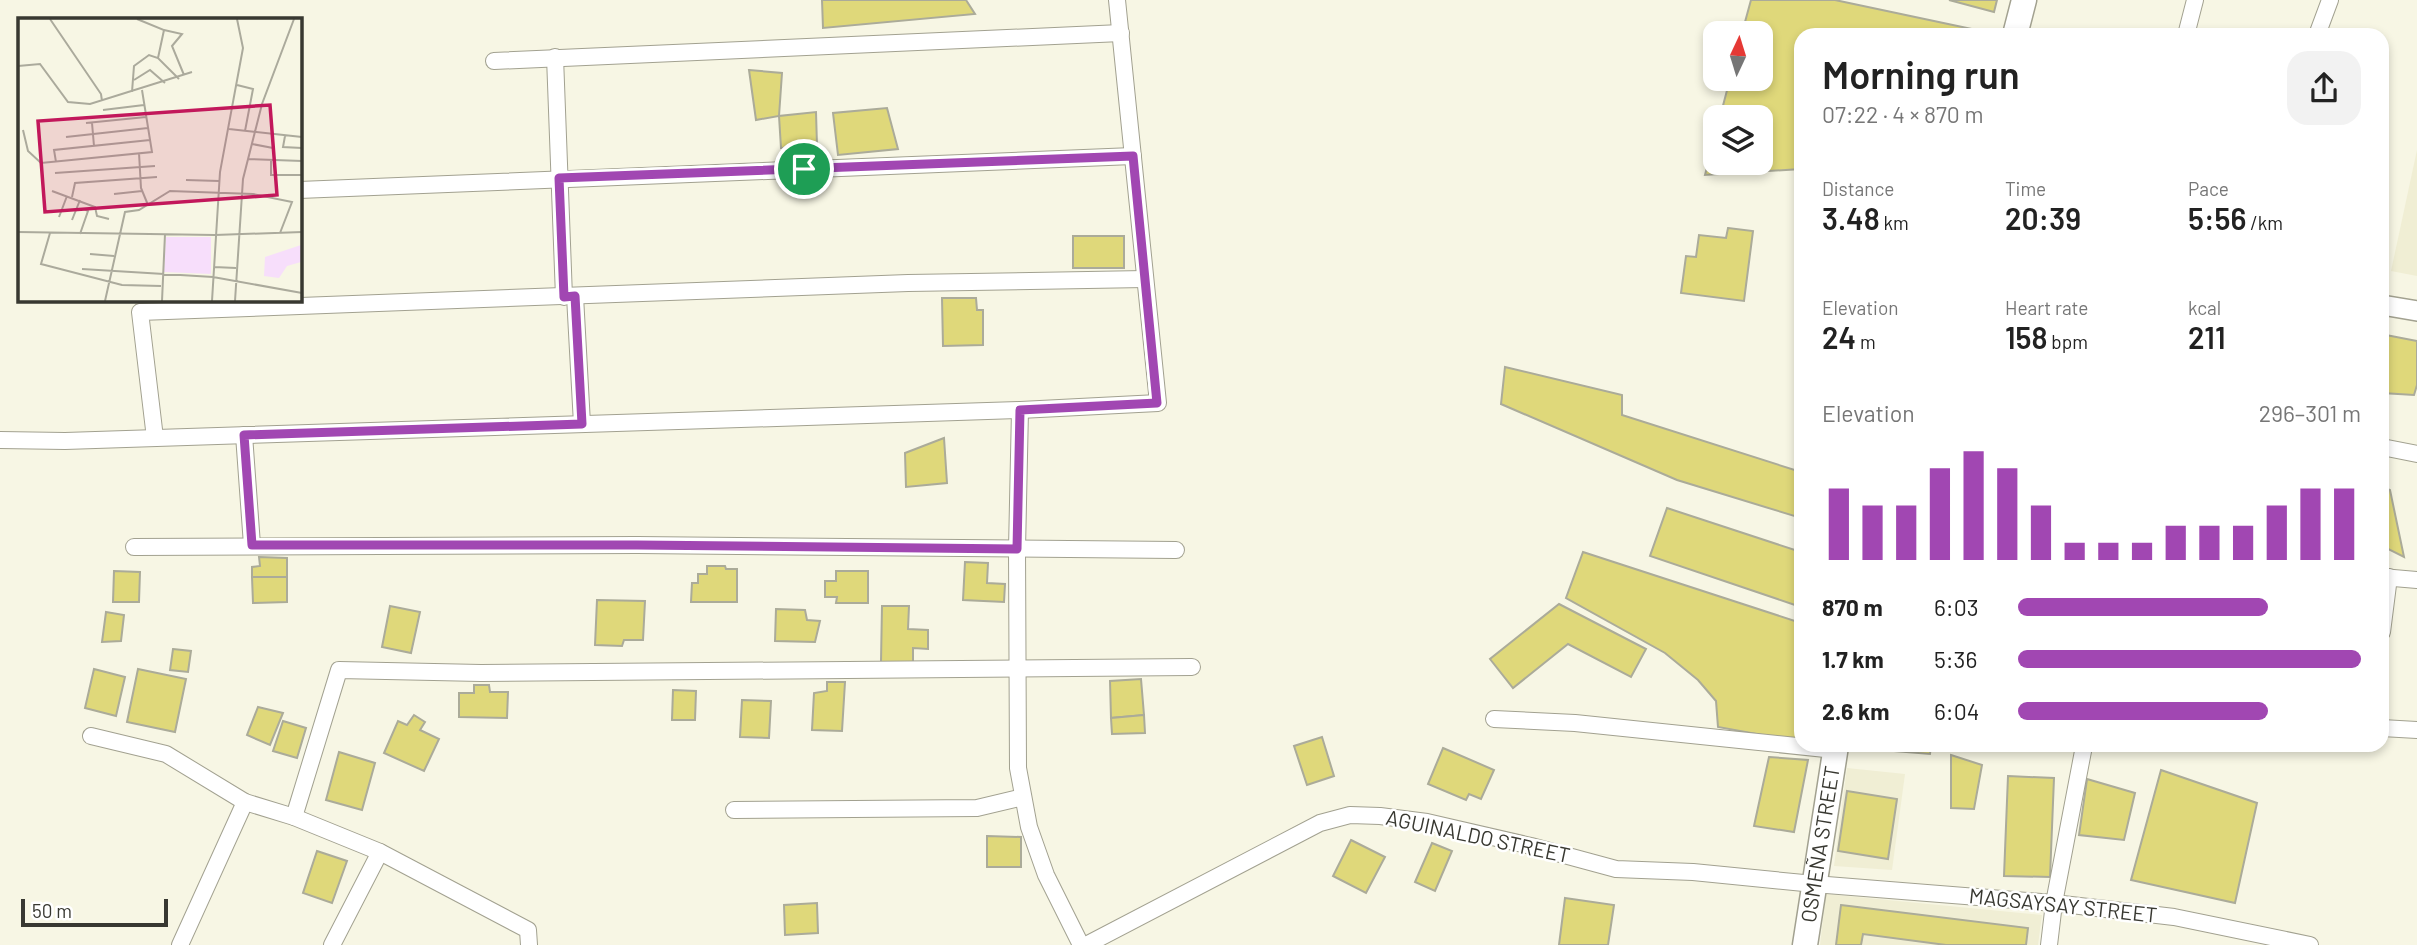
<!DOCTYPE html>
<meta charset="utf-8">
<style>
:root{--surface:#fff;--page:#f2f2f2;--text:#222;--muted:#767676;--accent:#a147b2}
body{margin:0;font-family:Barlow,sans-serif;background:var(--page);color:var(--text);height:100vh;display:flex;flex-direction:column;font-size:26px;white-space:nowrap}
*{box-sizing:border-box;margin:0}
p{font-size:23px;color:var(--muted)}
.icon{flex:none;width:38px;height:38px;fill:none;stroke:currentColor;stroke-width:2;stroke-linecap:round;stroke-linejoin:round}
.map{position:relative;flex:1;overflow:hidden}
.sheet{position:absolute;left:1794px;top:28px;width:595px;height:724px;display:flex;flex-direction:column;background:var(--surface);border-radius:21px;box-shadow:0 4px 10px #0003}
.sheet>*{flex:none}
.needle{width:46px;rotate:4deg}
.fabs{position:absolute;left:1703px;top:21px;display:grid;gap:14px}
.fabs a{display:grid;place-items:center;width:70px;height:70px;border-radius:14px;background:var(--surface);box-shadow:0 4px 10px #0003;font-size:35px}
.scale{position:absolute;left:21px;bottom:18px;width:147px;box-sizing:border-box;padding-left:7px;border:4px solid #383831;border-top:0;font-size:19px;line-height:24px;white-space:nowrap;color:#383831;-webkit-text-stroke:5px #fff;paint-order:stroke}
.pin{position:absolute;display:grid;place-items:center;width:60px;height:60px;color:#fff;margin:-30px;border:4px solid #fff;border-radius:50%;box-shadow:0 2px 7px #0007}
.round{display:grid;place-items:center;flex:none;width:74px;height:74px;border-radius:21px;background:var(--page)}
.head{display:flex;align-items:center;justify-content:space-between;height:119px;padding:0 28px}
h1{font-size:38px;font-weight:600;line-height:52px}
.figures{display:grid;grid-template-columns:repeat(3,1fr);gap:10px;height:119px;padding:7px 28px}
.figures div{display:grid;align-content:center}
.figures b{font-size:30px;font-weight:600}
.figures small{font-size:19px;font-weight:400}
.figures p{font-size:19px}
.chart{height:196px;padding:14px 28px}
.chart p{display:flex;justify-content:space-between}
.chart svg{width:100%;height:126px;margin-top:7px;stroke:var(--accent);stroke-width:6}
ul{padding:0 28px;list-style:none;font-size:23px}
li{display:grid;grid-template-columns:112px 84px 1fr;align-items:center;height:52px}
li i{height:18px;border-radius:9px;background:var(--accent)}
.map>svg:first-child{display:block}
.built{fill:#f0eed4}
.building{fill:#dfd87a;stroke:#abab99;stroke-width:2}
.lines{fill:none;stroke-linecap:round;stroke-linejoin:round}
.minor-casing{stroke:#a2a190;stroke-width:18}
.tertiary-casing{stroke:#a2a190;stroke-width:22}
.primary-casing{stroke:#a2a190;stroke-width:27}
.minor{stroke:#fff;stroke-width:16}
.tertiary{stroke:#fff;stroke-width:19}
.primary{stroke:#fff;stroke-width:24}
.route-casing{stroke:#fff;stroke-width:14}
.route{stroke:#a147b2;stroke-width:9}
.labels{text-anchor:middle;stroke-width:5;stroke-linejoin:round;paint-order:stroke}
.street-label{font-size:21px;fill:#383831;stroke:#fff}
.inset-road{fill:none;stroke:#abaa9c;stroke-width:2}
.view{fill:#c2185b;fill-opacity:0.15;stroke:#c2185b;stroke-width:3.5}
.inset-edge{fill:none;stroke:#383831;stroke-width:3.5}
</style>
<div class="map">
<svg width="2417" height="945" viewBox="0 0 2417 945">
<rect width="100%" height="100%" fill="#f7f6e4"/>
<!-- built -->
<g class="built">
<polygon points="2417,150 2417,276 2391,271"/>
<polygon points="1847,768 1905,774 1892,870 1834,866"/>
<polygon points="1826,894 2042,915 2038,945 1820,945"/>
</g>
<!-- building -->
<g class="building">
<polygon points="822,0 966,0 975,14 823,28"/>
<polygon points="1751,0 1835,0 2000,35 1801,35 1801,169 1705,175 1715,136 1715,163 1760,163 1760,117 1720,117 1730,79 1760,79 1760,33 1742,33"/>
<polygon points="1949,0 1997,0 1994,12"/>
<polygon points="749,70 782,73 779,116 756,120"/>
<polygon points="887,108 898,149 838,155 833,113"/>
<polygon points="816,112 817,146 781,148 779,116"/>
<polygon points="1728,228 1753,231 1744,301 1681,293 1686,256 1696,257 1699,235 1726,238"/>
<rect x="1073" y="236" width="51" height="32"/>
<polygon points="942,298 976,298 977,310 983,310 983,345 943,346"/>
<polygon points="2386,335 2417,341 2417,385 2414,395 2382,393 2382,357"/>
<polygon points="1505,367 1622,395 1622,415 1801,472 1801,518 1677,480 1501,404"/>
<polygon points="944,438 947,483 906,487 905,453"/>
<polygon points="2382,487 2390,490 2404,557 2382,546"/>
<polygon points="1667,508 1801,552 1801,607 1650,556"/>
<polygon points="1583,552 1801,623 1801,742 1718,727 1716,701 1698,680 1665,653 1566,598"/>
<polygon points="259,557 287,558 287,577 252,577 252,567 260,566"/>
<polygon points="965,562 988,563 987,583 1005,584 1004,602 963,600"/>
<polygon points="707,566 725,566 726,569 737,569 737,602 691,602 692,583 698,583 698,574 707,574"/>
<polygon points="114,571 140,572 139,602 113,602"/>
<polygon points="836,571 868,571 868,603 836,603 837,597 825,597 825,581 836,581"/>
<polygon points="252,577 287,577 287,602 253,603"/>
<polygon points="597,600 645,601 643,640 624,640 622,646 595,645"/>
<polygon points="1559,604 1646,649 1631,677 1568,644 1513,688 1490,659"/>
<polygon points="390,606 420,612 411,653 382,647"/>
<polygon points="882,606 909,606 908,629 928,630 928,649 913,648 913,662 881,662"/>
<polygon points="776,609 805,610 807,620 820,621 815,642 775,641"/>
<polygon points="106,612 124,615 121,641 102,642"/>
<polygon points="173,649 191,651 188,672 170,670"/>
<polygon points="94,669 125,677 116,716 85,708"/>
<polygon points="138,669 186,679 175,732 127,722"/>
<polygon points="1141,679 1144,715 1111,718 1110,681"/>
<polygon points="827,682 845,682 842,731 812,730 814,693 827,691"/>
<polygon points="474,685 489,685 490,692 508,692 507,718 459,717 459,693 474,693"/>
<polygon points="673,690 696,691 695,720 672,720"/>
<polygon points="742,700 771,701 769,738 740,737"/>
<polygon points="258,707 283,713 270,745 247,735"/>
<polygon points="414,715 425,722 420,730 439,739 424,771 384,753 398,721 407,725"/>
<polygon points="1144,715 1145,733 1112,734 1111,718"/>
<polygon points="283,721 306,728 297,758 273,751"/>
<polygon points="1322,737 1334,776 1307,785 1294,746"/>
<polygon points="1870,746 1931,746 1930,754 1870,749"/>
<polygon points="1443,748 1494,770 1481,799 1469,794 1466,800 1428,784"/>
<polygon points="339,752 375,763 362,810 326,800"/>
<polygon points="1951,755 1982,765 1974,809 1951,808"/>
<polygon points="1769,757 1808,760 1794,832 1754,826"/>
<polygon points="2161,770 2257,803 2235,903 2131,880"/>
<polygon points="2008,776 2054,778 2050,877 2004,876"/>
<polygon points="2087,779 2135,793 2124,840 2079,835"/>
<polygon points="1847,791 1897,799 1888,859 1838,851"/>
<polygon points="987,836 1021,837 1021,867 987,867"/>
<polygon points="1351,840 1385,857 1366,893 1333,876"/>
<polygon points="1432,843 1452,851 1435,891 1415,882"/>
<polygon points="317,851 347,861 332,903 303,893"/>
<polygon points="1565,898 1614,905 1608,945 1559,945"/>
<polygon points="817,903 818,933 785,935 784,905"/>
<polygon points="1841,905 2028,928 2026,945 1946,945 1863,934 1861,945 1836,945"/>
</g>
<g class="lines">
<defs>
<g id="minor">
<polyline points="2186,35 2195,0"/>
<polyline points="2317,35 2330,0"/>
<polyline points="555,57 564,297"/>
<polyline points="494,61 1121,33"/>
<polyline points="299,190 1133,156"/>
<polyline points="575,296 582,424"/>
<polyline points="1020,410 1017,549 1018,768 1029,827 1046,875 1081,945"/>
<polyline points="244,435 252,545"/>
<polyline points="155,438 140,312 908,283 1145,279"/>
<polyline points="0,440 65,441 1020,410 1158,403 1117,0"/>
<polyline points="2382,447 2417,454"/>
<polyline points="134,547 637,545 1176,550"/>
<polyline points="2382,577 2417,580"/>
<polyline points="2382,632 2389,577"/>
<polyline points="1494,719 1575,723 1835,750"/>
<polyline points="2382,728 2417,730"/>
<polyline points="91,736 166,754 245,802 294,817 380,852 528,930 529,945"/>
<polyline points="734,810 977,808 1023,797"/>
<polyline points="294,817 339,670 481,673 1192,667"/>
<polyline points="180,945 245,802"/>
<polyline points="332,945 380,852"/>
<polyline points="1086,945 1320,823 1350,815 1380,816 1427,822 1531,846 1616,869 1693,872 1814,884 2054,903 2174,917 2310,945"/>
<polyline points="2049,945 2054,903 2084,746"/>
</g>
<polyline id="tertiary" points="2382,305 2417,311"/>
<g id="primary">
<polyline points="2015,35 2024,0"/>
<path id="s1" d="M1805 945 1836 746"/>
</g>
</defs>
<!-- minor casing -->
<use href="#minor" class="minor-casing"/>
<!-- tertiary casing -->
<use href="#tertiary" class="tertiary-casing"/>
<!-- primary casing -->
<use href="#primary" class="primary-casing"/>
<!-- minor -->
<use href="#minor" class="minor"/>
<!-- tertiary -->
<use href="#tertiary" class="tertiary"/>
<!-- primary -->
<use href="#primary" class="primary"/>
</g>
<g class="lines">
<defs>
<polygon id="route" points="1133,156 1157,403 1020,410 1017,549 637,545 252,545 244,435 582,424 575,296 564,297 559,178"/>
</defs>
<!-- route casing -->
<use href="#route" class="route-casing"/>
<!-- route -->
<use href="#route" class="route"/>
</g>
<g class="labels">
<!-- street labels -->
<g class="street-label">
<text transform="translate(1478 837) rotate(12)" y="7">AGUINALDO STREET</text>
<text dy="7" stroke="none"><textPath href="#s1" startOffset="102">OSMEÑA STREET</textPath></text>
<text transform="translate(2063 906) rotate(6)" y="7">MAGSAYSAY STREET</text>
</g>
</g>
<!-- overview -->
<g transform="translate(18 18)">
<rect width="284" height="284" fill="#f7f6e4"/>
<path d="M148 219H193V256L146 254ZM283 227V244L269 248 261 260 246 258 247 239Z" fill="#f7defb"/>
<path class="inset-road" d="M32 1 83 76 84 83M119 1 146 12 140 40M146 12 164 16 154 28 166 57M0 48 22 46 50 84 72 86 174 54M116 62 132 52 147 65M219 67 235 71 227 113M114 74 116 48 131 37 140 40 161 61M85 92 126 87M68 105 128 99M74 105 76 128M211 111 284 119M5 112 10 133 23 145 134 134 124 72M267 118 265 129 284 130M48 119 130 110M234 126 255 130M121 135 123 170 130 187M230 141 284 143M253 142V157H284M38 144 36 132 132 122M37 155 137 148M168 162 201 163M34 173 77 189 79 198 91 201M96 176 124 173M54 179 57 165 139 159M41 199 49 178M54 202 62 182M0 214 197 217M32 215 23 246 104 267 143 268M62 216 70 193 66 191M197 217 284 214M72 236 96 238M196 249 218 250M64 251 195 259 284 275M87 283 107 194 121 192 152 173 235 176 274 184 262 215M144 283 147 216M194 283 202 154 225 30 219 1M217 283 225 161 244 86 276 1"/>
<path class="view" d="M252 87 259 177 27 194 20 103Z"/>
<rect width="284" height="284" class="inset-edge"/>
</g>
</svg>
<div class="fabs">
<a><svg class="needle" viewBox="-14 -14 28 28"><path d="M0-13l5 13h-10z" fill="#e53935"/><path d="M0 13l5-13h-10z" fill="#767676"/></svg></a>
<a><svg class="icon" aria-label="layers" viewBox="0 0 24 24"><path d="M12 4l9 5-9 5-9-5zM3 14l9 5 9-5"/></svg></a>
</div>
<div class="scale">50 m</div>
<div class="pin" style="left:804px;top:169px;background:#1e9e55"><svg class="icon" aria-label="arrive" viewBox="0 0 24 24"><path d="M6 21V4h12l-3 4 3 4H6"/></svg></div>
<section class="sheet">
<div class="head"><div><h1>Morning run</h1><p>07:22 · 4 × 870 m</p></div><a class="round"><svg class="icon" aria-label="share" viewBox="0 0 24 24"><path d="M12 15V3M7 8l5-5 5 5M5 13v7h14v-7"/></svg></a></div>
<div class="figures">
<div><p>Distance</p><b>3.48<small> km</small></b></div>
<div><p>Time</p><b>20:39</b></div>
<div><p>Pace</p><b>5:56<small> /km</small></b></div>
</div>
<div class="figures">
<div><p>Elevation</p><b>24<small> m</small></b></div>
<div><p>Heart rate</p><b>158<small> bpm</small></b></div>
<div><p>kcal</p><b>211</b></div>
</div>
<div class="chart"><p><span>Elevation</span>296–301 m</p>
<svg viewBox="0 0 160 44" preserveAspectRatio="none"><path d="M5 44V19M15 44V25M25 44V25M35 44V12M45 44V6M55 44V12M65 44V25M75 44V38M85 44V38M95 44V38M105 44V32M115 44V32M125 44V32M135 44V25M145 44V19M155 44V19"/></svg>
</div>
<ul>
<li><b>870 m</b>6:03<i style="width:73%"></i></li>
<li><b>1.7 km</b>5:36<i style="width:100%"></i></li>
<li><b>2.6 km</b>6:04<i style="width:73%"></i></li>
</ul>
</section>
</div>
